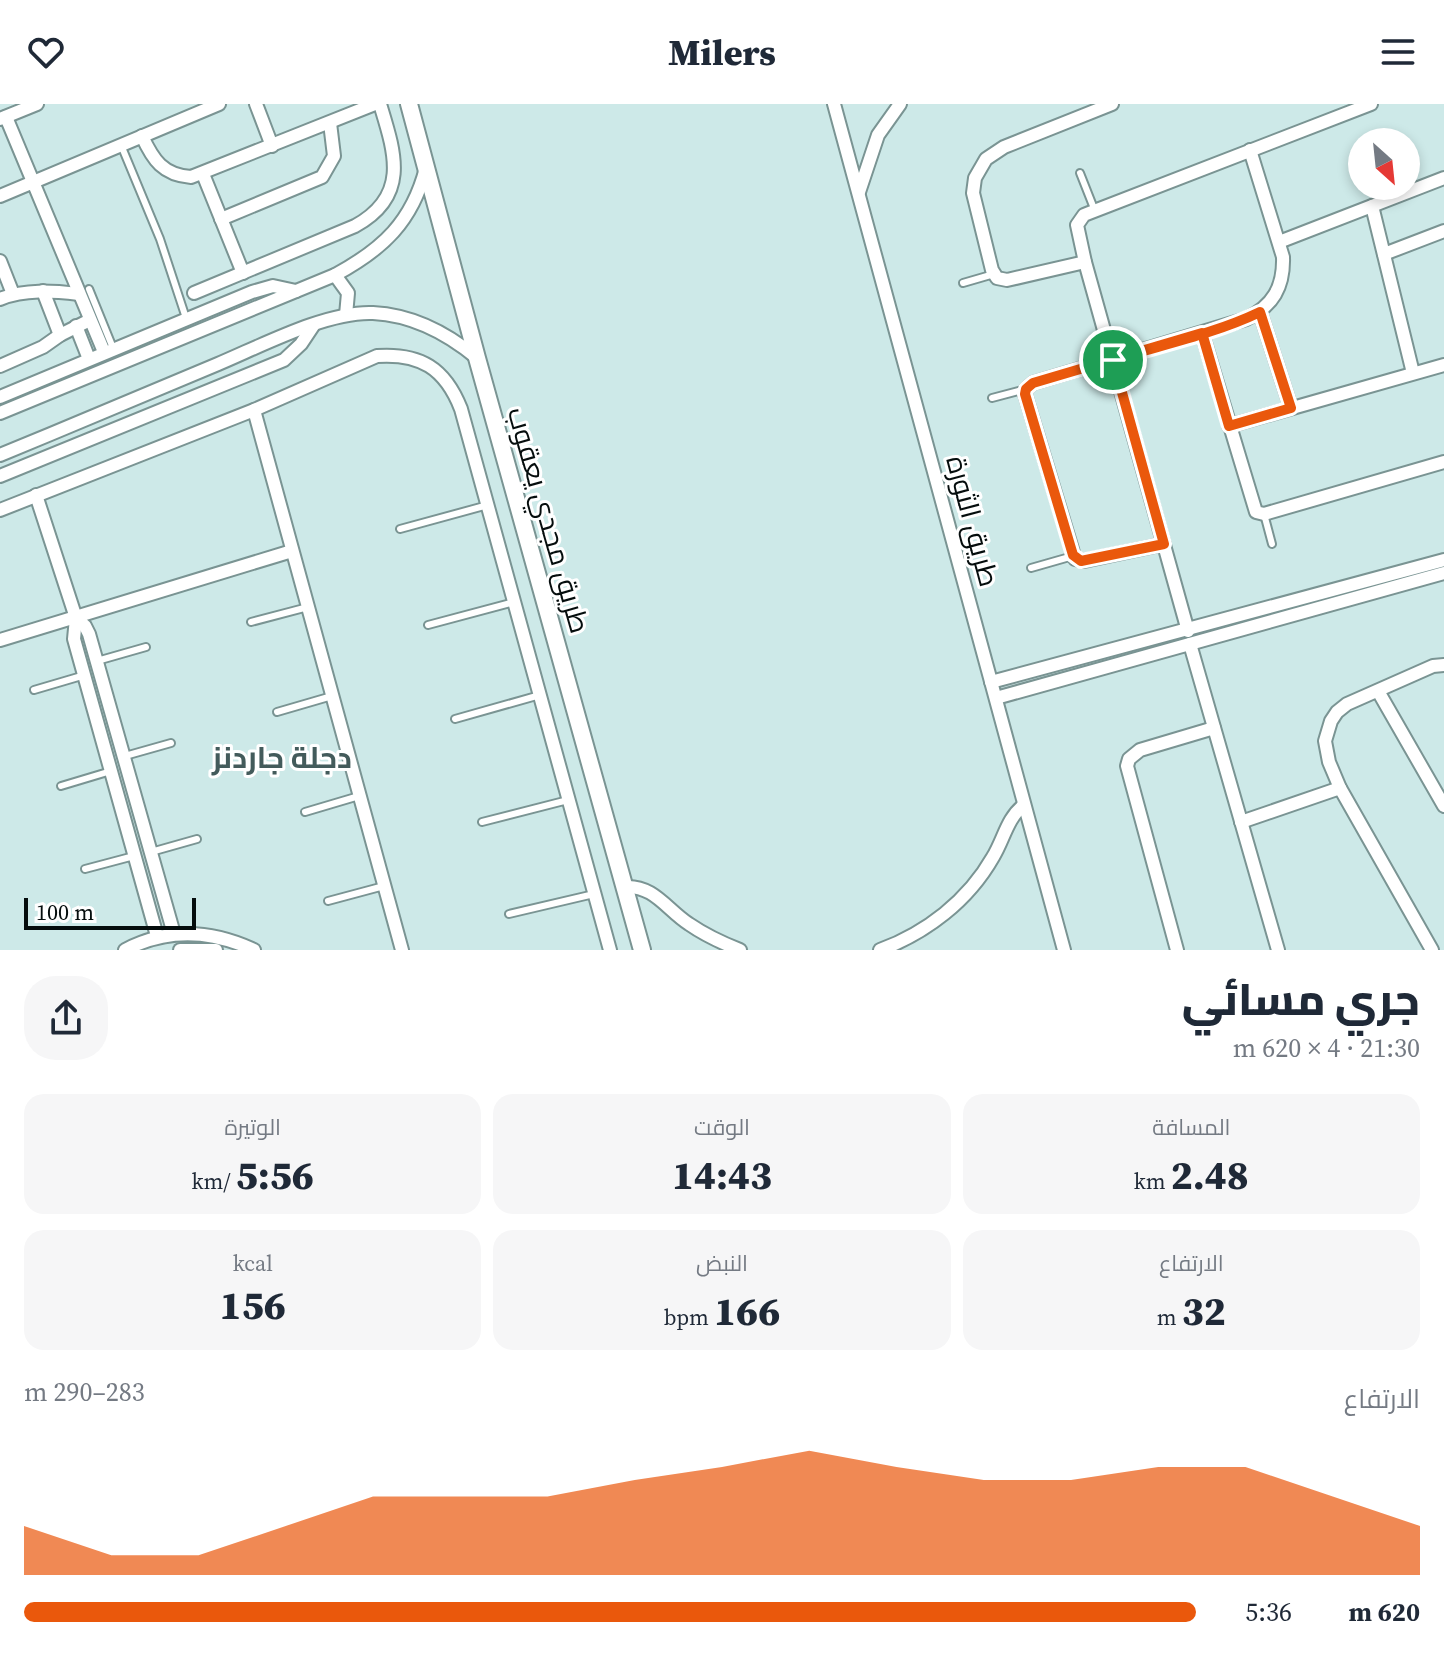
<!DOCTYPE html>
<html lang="ar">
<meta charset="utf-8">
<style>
:root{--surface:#fff;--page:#f6f6f7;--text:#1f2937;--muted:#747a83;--accent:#ea580c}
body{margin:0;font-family:"Source Serif 4",Cairo,serif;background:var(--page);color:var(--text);direction:rtl;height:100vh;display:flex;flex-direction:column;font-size:30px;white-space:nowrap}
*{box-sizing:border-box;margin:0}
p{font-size:26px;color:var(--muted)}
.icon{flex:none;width:44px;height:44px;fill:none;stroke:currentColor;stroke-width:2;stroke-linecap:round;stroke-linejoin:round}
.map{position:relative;height:846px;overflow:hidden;direction:ltr}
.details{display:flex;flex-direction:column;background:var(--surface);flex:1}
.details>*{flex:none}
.needle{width:52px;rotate:153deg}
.controls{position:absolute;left:1348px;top:24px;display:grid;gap:16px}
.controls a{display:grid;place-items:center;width:72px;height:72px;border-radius:50%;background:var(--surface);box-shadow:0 4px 12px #0003;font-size:40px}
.scale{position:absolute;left:24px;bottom:20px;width:172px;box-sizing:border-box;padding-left:8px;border:4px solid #050d0d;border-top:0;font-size:22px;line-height:28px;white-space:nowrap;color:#050d0d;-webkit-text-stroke:6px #fff;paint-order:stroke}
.pin{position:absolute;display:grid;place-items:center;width:68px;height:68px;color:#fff;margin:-34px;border:4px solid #fff;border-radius:50%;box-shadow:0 2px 8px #0007}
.round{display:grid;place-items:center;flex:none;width:84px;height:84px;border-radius:32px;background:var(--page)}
.summary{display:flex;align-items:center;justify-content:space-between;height:136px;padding:0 24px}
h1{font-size:44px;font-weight:800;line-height:60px}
.metrics{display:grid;grid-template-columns:repeat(3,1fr);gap:12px;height:136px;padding:8px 24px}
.metrics div{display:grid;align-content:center;border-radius:20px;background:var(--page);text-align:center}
.metrics b{font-size:40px;font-weight:800}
.metrics small{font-size:22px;font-weight:400}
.metrics p{font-size:22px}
.chart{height:224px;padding:16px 24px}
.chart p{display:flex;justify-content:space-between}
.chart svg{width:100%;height:144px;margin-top:8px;fill:var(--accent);opacity:.7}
ul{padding:0 24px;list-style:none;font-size:26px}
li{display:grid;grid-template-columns:128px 96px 1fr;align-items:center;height:60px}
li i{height:20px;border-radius:10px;background:var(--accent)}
header{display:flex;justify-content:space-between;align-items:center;height:104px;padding:0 24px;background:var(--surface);font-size:36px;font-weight:800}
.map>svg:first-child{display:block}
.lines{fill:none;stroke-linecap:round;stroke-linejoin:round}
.service-casing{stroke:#7a9493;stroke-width:10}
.minor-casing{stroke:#7a9493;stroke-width:16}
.tertiary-casing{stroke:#7a9493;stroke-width:20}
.service{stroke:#fff;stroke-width:6}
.minor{stroke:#fff;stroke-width:12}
.tertiary{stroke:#fff;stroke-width:16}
.route-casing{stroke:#fff;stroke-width:16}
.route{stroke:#ea580c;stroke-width:10}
.labels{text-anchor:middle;stroke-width:6;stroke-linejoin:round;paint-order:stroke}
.street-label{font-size:28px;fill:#050d0d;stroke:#fff}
.neighbourhood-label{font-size:30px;font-weight:bold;fill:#435b5b;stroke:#fff}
</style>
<header><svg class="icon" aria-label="menu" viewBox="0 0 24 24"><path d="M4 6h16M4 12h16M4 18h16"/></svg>Milers<svg class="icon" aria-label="heart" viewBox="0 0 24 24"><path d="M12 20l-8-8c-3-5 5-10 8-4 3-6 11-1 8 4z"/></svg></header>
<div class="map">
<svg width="1444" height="846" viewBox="0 0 1444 846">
<rect width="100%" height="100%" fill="#cde9e8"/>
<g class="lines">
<defs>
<g id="service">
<polyline points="121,41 160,135 186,214"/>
<polyline points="1080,69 1095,107"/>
<polyline points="963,179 994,170"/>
<polyline points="89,185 113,244"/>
<polyline points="992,294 1026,285"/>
<polyline points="1264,410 1272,440"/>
<polyline points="400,425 488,401"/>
<polyline points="1031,464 1073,452"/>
<polyline points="251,518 308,503"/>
<polyline points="428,521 514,498"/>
<polyline points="97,557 146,543"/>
<polyline points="34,586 85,571"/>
<polyline points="277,608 332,592"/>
<polyline points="455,615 540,591"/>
<polyline points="125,652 171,639"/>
<polyline points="61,682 111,667"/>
<polyline points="305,708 359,692"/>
<polyline points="482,718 568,696"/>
<polyline points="151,748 197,735"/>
<polyline points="85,765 134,752"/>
<polyline points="328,797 384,782"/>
<polyline points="509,810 594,790"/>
</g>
<g id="minor">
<polyline points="256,0 272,42"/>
<polyline points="834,0 1064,846"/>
<polyline points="6,13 104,248"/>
<polyline points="0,15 37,0"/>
<path d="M142 32C153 56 163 71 191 73L375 0"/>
<polyline points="203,70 243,169"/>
<polyline points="859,88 878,31 900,0"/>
<polyline points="0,92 219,0"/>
<polyline points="1372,102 1413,269"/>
<polyline points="221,115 322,73 334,52 330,19"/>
<polyline points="1279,138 1444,74"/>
<polyline points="1384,150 1444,127"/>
<polyline points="0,157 13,190"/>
<polyline points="1085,158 1007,176 997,174 992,166 973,89 975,74 986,55 1004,43 1112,0"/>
<polyline points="335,171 348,189 346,211"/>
<polyline points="43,187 60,231"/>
<path d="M194 189 355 122C410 92 395 49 380 0"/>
<path d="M0 195C25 185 52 187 79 190"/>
<polyline points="1260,208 1291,304"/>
<polyline points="76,222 89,255"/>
<polyline points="1202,229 1256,408 1264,410 1444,358"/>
<polyline points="0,262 43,243 60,231 90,216"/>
<polyline points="0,293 252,188 273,182 296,187"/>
<polyline points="254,306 402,846"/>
<path d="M0 309 335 171C383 145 412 118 426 64"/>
<polyline points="1229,322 1444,261"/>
<path d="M0 351C73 321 146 290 218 260 261 242 327 207 373 209 413 211 447 229 477 254"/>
<polyline points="0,372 284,256 301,240 313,222"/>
<polyline points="36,391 76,514 74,535 157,832"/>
<path d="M0 406 254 306 377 252C420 249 445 264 461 305L610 846"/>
<path d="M1164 440 1084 457 1075 455 1025 290 1026 285 1033 279 1246 215C1273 202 1284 183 1283 153L1250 46"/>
<polyline points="76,514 85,522 89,530 174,830"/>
<polyline points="1188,527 1085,158 1077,121 1084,111 1089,109 1371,0"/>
<polyline points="0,536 292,447"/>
<polyline points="1190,540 1278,846"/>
<polyline points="991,578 1444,456"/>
<polyline points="1378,587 1444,702"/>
<polyline points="996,594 1444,469"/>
<polyline points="1241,718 1340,684"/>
<path d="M625 783C654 781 667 806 689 820 705 831 722 839 740 846"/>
<path d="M125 846C167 824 211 826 254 846"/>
<polyline points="180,846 216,846"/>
<path d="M880 846C926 829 968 797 993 753 1004 735 1007 714 1024 701"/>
<polyline points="1177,846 1127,662 1129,655 1140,646 1214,624"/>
<polyline points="1432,846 1340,684 1329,658 1325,637 1331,617 1337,608 1347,600 1433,562 1444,561"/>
</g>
<polyline id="tertiary" points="409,0 477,254 642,846"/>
</defs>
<!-- service casing -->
<use href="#service" class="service-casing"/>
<!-- minor casing -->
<use href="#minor" class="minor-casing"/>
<!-- tertiary casing -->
<use href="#tertiary" class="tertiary-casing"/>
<!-- service -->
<use href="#service" class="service"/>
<!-- minor -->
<use href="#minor" class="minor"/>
<!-- tertiary -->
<use href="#tertiary" class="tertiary"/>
</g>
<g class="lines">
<defs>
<path id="route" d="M1113 256 1164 440 1081 457 1073 451 1025 290 1026 285 1033 279 1202 229 1229 322 1291 304 1260 208C1214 230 1161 241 1113 256"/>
</defs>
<!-- route casing -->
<use href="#route" class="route-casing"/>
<!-- route -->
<use href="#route" class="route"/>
</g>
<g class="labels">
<!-- street labels -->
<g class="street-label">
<text transform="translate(549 416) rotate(74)" y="10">طريق مجدي يعقوب</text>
<text transform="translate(973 417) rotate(75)" y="10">طريق الثورة</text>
</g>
<!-- neighbourhood labels -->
<g class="neighbourhood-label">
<text x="282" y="664">دجلة جاردنز</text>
</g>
</g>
</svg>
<div class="controls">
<a><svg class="needle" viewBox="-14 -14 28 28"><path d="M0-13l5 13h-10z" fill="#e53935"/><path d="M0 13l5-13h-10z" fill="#747a83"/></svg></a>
</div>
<div class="scale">100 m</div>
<div class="pin" style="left:1113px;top:256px;background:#1e9e55"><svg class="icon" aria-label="arrive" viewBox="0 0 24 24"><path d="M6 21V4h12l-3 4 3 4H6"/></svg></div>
</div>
<section class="details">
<div class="summary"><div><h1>جري مسائي</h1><p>21:30 · 4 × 620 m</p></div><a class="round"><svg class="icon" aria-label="share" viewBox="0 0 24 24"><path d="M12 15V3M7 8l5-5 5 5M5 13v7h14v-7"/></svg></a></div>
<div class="metrics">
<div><p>المسافة</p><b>2.48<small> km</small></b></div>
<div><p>الوقت</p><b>14:43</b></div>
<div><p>الوتيرة</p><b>5:56<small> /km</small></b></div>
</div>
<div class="metrics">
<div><p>الارتفاع</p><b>32<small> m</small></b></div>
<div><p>النبض</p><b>166<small> bpm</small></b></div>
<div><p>kcal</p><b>156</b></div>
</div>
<div class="chart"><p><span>الارتفاع</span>283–290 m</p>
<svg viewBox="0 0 160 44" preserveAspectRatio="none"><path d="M0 44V29L10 38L20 38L30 29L40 20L50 20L60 20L70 15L80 11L90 6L100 11L110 15L120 15L130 11L140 11L150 20L160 29V44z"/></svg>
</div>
<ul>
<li><b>620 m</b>5:36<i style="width:100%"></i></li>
</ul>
</section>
